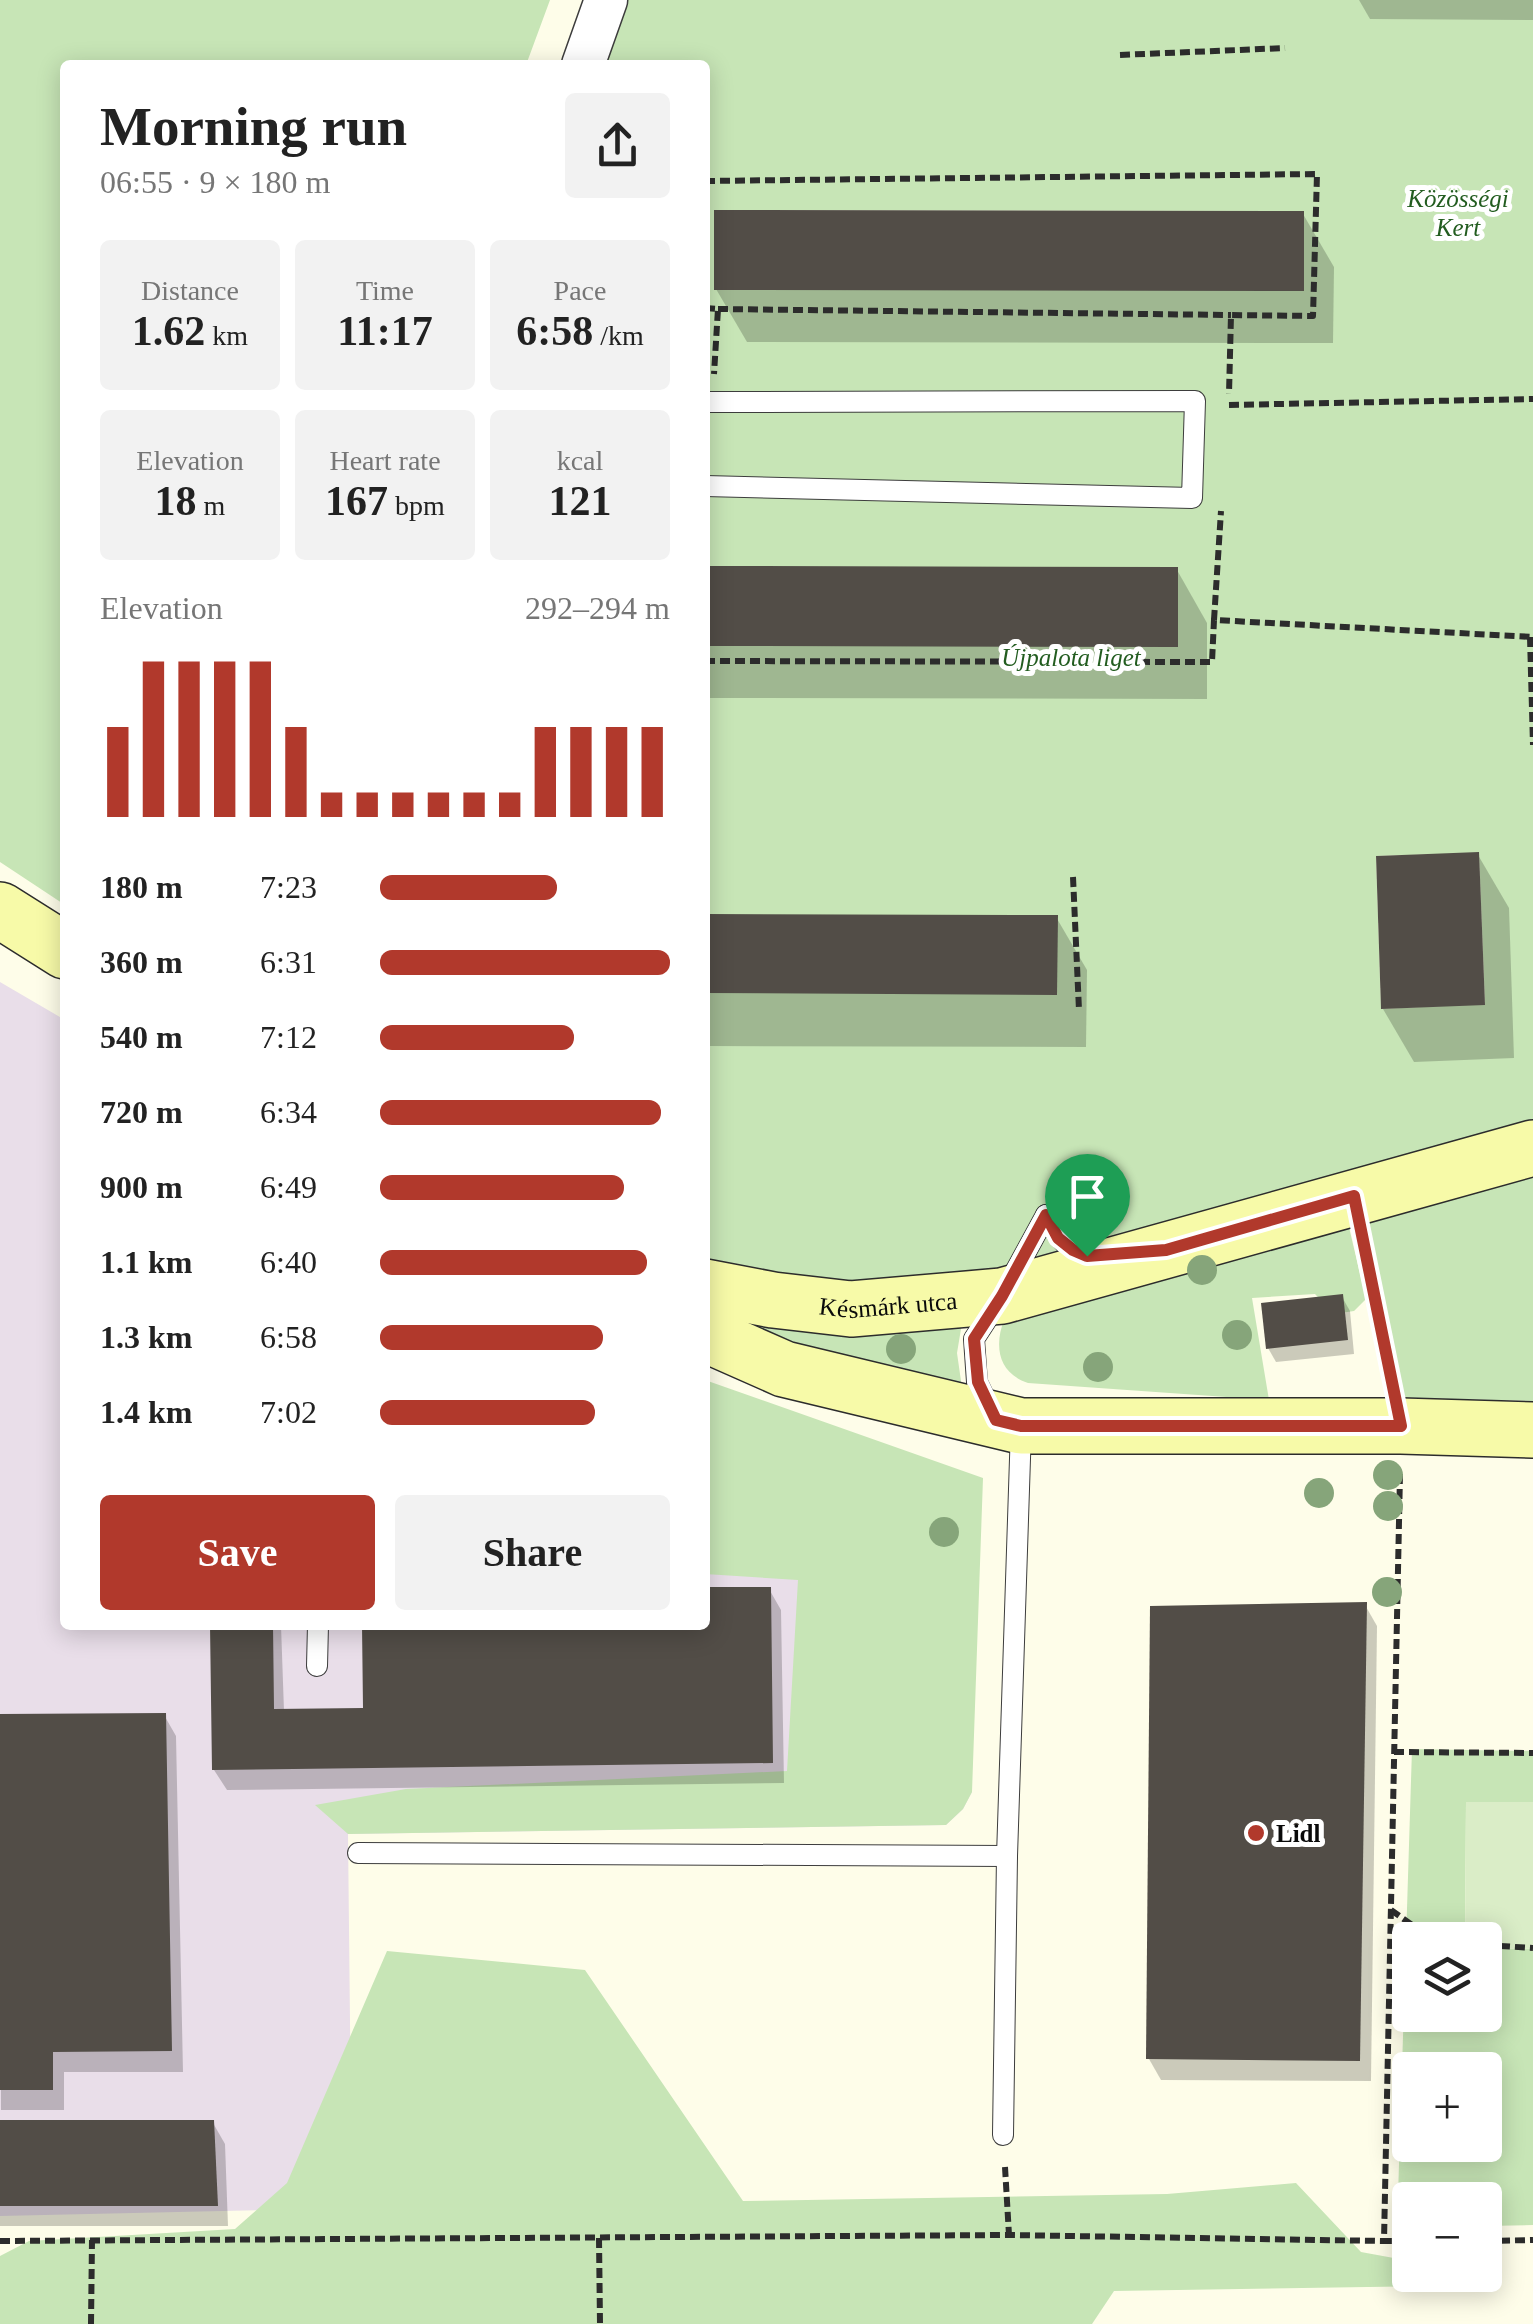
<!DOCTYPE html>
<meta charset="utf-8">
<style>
:root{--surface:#fff;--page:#f2f2f2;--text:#222;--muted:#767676;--accent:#b1392c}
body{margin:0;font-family:"Times New Roman",serif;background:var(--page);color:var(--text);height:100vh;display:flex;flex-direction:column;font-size:38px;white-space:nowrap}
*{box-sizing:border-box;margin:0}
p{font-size:32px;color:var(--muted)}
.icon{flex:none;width:55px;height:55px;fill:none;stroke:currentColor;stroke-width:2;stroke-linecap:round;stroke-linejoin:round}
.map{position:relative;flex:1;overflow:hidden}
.panel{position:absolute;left:60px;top:60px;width:650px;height:1570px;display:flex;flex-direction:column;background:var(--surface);border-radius:10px;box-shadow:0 5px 25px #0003}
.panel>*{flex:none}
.fabs{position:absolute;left:1392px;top:1922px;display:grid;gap:20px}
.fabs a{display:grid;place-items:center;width:110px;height:110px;border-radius:10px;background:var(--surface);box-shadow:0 5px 25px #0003;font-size:50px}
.pin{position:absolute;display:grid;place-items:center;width:85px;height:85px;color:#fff;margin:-102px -42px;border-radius:50% 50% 50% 0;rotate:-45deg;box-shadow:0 0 10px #0007}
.pin .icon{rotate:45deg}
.round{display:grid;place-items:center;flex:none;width:105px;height:105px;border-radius:10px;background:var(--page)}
.overview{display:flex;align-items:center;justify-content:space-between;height:170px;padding:0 40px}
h1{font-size:55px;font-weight:700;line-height:75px}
.stats{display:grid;grid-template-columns:repeat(3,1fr);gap:15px;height:170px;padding:10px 40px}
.stats div{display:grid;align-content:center;border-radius:10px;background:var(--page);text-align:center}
.stats b{font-size:42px;font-weight:700}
.stats small{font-size:28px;font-weight:400}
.stats p{font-size:28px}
.chart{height:280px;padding:20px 40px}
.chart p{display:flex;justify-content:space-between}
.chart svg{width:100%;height:180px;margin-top:10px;stroke:var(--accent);stroke-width:6}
.primary-button{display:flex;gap:20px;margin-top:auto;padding:20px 40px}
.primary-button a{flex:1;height:115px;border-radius:10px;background:var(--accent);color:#fff;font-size:40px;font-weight:700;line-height:115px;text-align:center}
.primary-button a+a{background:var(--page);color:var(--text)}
ul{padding:0 40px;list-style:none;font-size:32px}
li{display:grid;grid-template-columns:160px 120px 1fr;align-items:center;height:75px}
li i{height:25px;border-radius:12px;background:var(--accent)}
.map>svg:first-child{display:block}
.industrial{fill:#e9dee9}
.green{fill:#c7e5b6;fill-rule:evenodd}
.pitch{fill:#daedc7}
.shadow{fill:#0003}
.building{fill:#524d47}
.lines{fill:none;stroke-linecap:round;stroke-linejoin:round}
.lane-casing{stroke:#3d3d3d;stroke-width:22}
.street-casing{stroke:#3d3d3d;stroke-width:45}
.secondary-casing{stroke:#2c2c2c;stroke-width:58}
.path{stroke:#2c2c2c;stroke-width:6;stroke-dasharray:10 5;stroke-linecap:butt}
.lane{stroke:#fff;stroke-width:20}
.street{stroke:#fff;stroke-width:42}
.secondary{stroke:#f7faa8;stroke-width:55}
.tree{fill:#86a57a}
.route-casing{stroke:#fff;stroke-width:20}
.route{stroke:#b1392c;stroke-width:12}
.poi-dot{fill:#b1392c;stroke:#fff;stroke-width:4}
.labels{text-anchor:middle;stroke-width:10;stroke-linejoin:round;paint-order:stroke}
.park-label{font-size:25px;font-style:italic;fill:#235d20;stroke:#fff}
.street-label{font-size:25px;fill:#0a0a0a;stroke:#fff}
.poi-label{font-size:25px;font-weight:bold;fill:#0a0a0a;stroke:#fff;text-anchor:start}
</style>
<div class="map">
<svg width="1533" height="2324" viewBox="0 0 1533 2324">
<rect width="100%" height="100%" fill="#fefde9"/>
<!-- industrial -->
<polygon class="industrial" points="0,982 65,1020 65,1625 705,1625 705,1390 972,1792 963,1809 946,1825 348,1834 352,2208 0,2216"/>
<!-- green -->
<g class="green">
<polygon points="0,0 550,0 526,65 65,65 65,905 0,862"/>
<path d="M606 0H1533V1148L1002 1296 705 1287V65H583ZM714 210 1304 211V290H714ZM1479 853 1485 1004 1381 1009 1376 856Z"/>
<polygon points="1533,1177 1533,1401 1403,1398 1367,1221"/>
<path d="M1348 1223 1366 1299 1354 1311 1334 1314 1315 1294 1252 1298 1269 1400 1028 1383C998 1373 994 1346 1004 1320Z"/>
<path d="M721 1310C809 1325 873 1342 962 1323L957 1353 962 1388 771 1344Z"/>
<polygon points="705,1380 983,1478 972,1792 963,1809 946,1825 348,1834 315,1805 406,1789 787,1771 798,1580 705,1574"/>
<path d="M1412 1749 1533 1751V1802H1466L1465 1940H1410V2015H1485V1948L1533 1949V2225L1485 2226V2200H1410V2227L1397 2228ZM1410 2070H1485V2145H1410Z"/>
<polygon points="387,1951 585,1970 743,2201 1167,2194 1296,2183 1361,2252 1410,2261 1410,2275 1459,2275 1432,2286 1114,2291 1092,2324 0,2324 0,2256 29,2241 235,2229 287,2183"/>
</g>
<!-- pitch -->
<polygon class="pitch" points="1466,1802 1533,1802 1533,1949 1485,1948 1485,1940 1465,1940"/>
<!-- shadow -->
<g class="shadow">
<polygon points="1359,0 1533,0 1533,20 1370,19"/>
<polygon points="1303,214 1334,267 1333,343 747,342 716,289"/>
<polygon points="705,568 1177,570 1207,623 1207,699 705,698"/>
<polygon points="1478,855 1509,908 1514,1058 1414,1062 1383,1009"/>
<polygon points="705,916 1056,917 1087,970 1086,1047 705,1046"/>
<polygon points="1342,1297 1350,1311 1354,1354 1276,1362 1268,1348"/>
<polygon points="769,1589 781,1610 784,1783 227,1790 214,1770 213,1625 281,1625 284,1711 365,1710 364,1625 705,1625 705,1590"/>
<polygon points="1365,1605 1377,1626 1371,2081 1161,2080 1149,2059"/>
<polygon points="164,1715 176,1736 183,2072 64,2072 64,2110 1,2110 0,1717"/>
<polygon points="0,2123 213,2123 225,2144 228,2226 0,2226"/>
</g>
<!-- building -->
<g class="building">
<polygon points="714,210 1304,211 1304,291 714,290"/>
<polygon points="705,566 1178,567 1178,647 705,646"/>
<polygon points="1479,852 1485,1005 1381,1009 1376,856"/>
<polygon points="705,914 1058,915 1057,995 705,993"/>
<polygon points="1343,1294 1348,1340 1266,1349 1261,1303"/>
<polygon points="705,1587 771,1587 773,1763 212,1770 210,1625 273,1625 274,1709 363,1708 362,1625 705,1625"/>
<polygon points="1367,1602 1360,2061 1146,2059 1150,1606"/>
<polygon points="166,1713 172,2051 53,2052 53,2090 0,2090 0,1714"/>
<polygon points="0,2120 214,2120 218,2206 0,2206"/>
</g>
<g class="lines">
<defs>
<g id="lane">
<polyline points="705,402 1195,401 1192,498 705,486"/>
<path d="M1046 1215C1057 1236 1069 1256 1095 1255"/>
<polyline points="990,1409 977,1382 974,1339 1002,1296 1046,1215"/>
<polyline points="317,1666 318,1625"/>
<polyline points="358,1853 1007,1856"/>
<polyline points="1003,2135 1007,1856 1021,1428"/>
</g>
<polyline id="street" points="583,65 606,0"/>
<g id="secondary">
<polyline points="0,910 65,951"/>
<path id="s1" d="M705 1287 773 1300 851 1309 1002 1296 1533 1148"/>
<polyline points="705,1334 784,1369 1021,1426 1401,1426 1533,1430"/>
</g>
</defs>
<!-- lane casing -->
<use href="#lane" class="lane-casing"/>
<!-- street casing -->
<use href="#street" class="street-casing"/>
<!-- secondary casing -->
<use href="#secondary" class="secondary-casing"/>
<!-- path -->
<g class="path">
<polyline points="1120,55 1285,48"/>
<polyline points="705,181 1317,174 1313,316 1231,315 1229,394"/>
<polyline points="705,308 718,309 714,374"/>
<polyline points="718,309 1231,315"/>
<polyline points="1229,405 1533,399"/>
<polyline points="1214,620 1221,511"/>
<polyline points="1530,637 1533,745"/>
<polyline points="705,661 1212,662 1214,620 1533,637"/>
<polyline points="1073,877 1079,1010"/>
<polyline points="1363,1243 1391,1378"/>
<polyline points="1400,1474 1384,2241 1410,2241"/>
<polyline points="1394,1752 1533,1753"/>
<polyline points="1391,1910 1433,1940"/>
<polyline points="1485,1945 1533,1948"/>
<polyline points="1005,2167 1009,2235"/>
<polyline points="599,2238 600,2324"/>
<polyline points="0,2241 1009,2235 1384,2241"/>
<polyline points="1485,2241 1533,2240"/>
<polyline points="91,2324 92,2240"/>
</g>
<!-- lane -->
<use href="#lane" class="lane"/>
<!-- street -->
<use href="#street" class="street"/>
<!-- secondary -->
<use href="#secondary" class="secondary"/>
</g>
<!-- trees -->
<g class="tree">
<circle cx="1202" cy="1270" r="15"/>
<circle cx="1237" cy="1335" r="15"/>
<circle cx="901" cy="1349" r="15"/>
<circle cx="1098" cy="1367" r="15"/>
<circle cx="1388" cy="1475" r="15"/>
<circle cx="1319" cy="1493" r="15"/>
<circle cx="1388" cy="1506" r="15"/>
<circle cx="944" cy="1532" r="15"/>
<circle cx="1387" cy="1592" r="15"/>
</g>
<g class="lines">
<defs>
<polygon id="route" points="1354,1196 1401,1426 1021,1426 996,1420 978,1382 974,1339 1002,1296 1046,1215 1058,1238 1073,1250 1087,1256 1166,1250"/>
</defs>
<!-- route casing -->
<use href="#route" class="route-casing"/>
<!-- route -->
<use href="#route" class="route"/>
</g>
<!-- markers -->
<circle class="poi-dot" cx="1256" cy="1833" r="10"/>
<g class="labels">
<!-- park labels -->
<g class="park-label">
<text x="1458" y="207">Közösségi<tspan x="1458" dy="29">Kert</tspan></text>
<text x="1071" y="666">Újpalota liget</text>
</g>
<!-- street labels -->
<g class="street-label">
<text dy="9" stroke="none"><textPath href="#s1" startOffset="185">Késmárk utca</textPath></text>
</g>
<!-- poi labels -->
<g class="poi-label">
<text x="1276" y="1842">Lidl</text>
</g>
</g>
</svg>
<div class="fabs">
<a><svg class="icon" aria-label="layers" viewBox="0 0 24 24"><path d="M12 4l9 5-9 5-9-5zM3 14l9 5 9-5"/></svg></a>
<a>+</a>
<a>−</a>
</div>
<div class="pin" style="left:1087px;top:1256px;background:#1e9e55"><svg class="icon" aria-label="arrive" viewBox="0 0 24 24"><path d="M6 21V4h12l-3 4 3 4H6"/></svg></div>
<section class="panel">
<div class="overview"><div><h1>Morning run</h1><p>06:55 · 9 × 180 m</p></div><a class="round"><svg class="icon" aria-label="share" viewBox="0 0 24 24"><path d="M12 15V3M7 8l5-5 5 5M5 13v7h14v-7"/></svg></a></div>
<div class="stats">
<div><p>Distance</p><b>1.62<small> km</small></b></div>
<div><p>Time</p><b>11:17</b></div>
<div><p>Pace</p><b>6:58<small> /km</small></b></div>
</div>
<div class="stats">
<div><p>Elevation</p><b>18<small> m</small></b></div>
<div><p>Heart rate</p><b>167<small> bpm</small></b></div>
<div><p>kcal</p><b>121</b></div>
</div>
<div class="chart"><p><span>Elevation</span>292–294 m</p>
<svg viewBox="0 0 160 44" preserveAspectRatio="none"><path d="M5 44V22M15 44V6M25 44V6M35 44V6M45 44V6M55 44V22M65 44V38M75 44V38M85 44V38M95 44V38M105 44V38M115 44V38M125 44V22M135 44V22M145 44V22M155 44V22"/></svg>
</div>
<ul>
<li><b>180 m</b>7:23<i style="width:61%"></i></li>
<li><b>360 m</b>6:31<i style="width:100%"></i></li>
<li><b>540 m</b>7:12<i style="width:67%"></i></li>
<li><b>720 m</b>6:34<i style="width:97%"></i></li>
<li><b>900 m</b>6:49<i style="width:84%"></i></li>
<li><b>1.1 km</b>6:40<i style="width:92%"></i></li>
<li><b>1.3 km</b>6:58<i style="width:77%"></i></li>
<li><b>1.4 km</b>7:02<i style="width:74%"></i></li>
</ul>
<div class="primary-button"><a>Save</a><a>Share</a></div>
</section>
</div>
